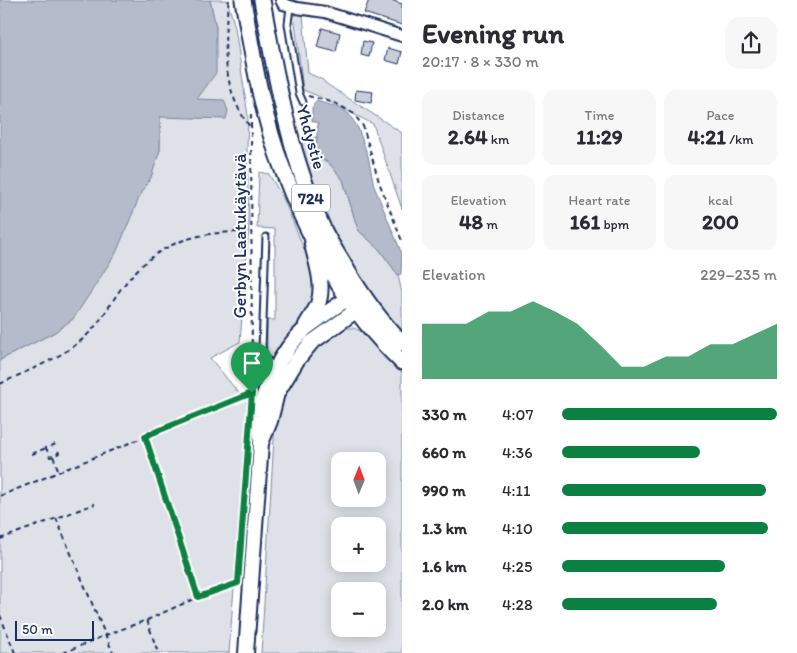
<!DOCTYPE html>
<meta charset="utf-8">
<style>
:root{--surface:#fff;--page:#f7f7f7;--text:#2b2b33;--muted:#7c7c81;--accent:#0b8043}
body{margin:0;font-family:Itim,sans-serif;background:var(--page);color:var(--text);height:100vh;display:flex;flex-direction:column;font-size:19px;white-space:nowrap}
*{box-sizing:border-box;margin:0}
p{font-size:16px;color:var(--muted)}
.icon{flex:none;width:28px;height:28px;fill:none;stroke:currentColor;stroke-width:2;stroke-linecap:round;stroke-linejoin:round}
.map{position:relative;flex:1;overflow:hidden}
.side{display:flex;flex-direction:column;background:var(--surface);width:395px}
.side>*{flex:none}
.needle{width:32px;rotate:1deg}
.buttons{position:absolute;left:331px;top:452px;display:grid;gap:10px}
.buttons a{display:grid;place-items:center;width:55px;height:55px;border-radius:10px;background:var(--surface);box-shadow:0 2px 12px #0003;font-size:25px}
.scale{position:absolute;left:15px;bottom:12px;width:79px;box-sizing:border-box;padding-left:5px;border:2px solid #1b2f5e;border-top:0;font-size:14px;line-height:18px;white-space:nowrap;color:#1b2f5e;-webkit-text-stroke:4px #fff;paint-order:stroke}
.pin{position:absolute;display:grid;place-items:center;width:42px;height:42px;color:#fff;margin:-51px -21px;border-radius:50% 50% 50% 0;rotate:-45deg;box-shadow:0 0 5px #0007}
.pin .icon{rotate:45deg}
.round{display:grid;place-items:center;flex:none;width:52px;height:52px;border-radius:15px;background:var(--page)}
.overview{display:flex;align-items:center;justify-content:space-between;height:85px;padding:0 20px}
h1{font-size:28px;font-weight:800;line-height:38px}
.stats{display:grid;grid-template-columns:repeat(3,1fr);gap:8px;height:85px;padding:5px 20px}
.stats div{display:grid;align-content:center;border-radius:12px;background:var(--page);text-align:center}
.stats b{font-size:21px;font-weight:800}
.stats small{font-size:14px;font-weight:400}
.stats p{font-size:14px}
.chart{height:140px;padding:10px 20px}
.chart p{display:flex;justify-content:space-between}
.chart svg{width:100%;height:90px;margin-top:5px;fill:var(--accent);opacity:.7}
ul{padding:0 20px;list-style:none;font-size:16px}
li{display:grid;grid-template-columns:80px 60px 1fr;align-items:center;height:38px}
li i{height:12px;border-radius:6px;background:var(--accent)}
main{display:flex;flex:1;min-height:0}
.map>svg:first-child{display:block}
.green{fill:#dee1e7;stroke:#7c88a2;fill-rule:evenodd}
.water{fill:#b5bbca;stroke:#77839f}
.building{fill:#caceda;stroke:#1b2f5e}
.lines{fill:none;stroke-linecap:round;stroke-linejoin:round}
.lane-casing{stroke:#1b2f5e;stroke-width:9}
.street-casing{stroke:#1b2f5e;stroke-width:14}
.secondary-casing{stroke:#1b2f5e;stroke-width:18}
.primary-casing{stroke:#1b2f5e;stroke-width:19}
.path{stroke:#1b2f5e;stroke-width:2;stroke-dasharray:5 4;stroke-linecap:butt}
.lane{stroke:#fff;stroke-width:5}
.street{stroke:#fff;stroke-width:10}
.secondary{stroke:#fff;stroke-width:14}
.primary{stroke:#fff;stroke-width:15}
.route-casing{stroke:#fff;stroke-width:10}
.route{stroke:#0b8043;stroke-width:6}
.labels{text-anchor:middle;stroke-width:4;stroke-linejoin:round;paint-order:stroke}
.shield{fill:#fff;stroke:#5f6d8e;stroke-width:1}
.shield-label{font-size:16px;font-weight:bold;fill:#1b2f5e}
.street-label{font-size:18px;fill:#1b2f5e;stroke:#fff}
</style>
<main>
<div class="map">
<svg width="402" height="653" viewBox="0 0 402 653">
<rect width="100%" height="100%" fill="#fff"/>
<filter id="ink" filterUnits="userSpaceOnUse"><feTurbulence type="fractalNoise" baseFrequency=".02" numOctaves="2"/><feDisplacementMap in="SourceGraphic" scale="10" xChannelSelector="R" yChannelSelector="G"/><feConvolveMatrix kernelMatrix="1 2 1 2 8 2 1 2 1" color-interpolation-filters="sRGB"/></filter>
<g filter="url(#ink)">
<!-- green -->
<g class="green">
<polygon points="210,0 227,0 235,27 248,116 247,149 249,225 240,342 210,358 248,404 229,653 0,653 0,360 55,332 151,177 160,150 160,117 196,99 207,85 216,28"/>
<polygon points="294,14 303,14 308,73 323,80 325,83 402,133 402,209 373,124 318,96 303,90"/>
<path d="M317 137 316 147 343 180 358 230 379 249 398 275 402 293V331C355 283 315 204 297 140Z"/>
<polygon points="259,172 269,174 283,198 312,268 314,282 313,294 309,305 282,350 257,403 257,370 267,348 267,320 275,320 275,229 257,228"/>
<path d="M342 328H354L364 333 402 370V653H261L275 422 280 400 312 348ZM340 461H378V499H340ZM340 526H378V564H340ZM340 591H378V629H340Z"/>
</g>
<!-- water -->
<g class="water">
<polygon points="0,0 210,0 216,28 216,73 197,99 224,100 228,111 226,119 160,117 160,150 151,177 139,198 116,253 87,298 73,319 55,332 0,360"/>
<polygon points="316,101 338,107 349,114 358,128 368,156 374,186 402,254 401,274 398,275 379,249 358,230 343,180 328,162 320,159 316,147 318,123 312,121 312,108"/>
</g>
<!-- building -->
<g class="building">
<polygon points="369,0 391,0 402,4 402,25 364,13"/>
<polygon points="322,28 340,33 336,52 317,47"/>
<polygon points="363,41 372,43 369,57 361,55"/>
<polygon points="388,48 402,52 399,64 385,60"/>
<polygon points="356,90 373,92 371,103 355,100"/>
</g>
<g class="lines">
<defs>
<g id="lane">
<polyline points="290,7 288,24 299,93 303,102"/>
<polyline points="266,237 262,349 265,358 275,368"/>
</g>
<polyline id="street" points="281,0 283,4 297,8 325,12 402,36"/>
<g id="secondary">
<path d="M306 325C310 318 315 311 318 304 325 285 316 262 312 244"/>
<path d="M246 653 261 443C261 434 259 424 260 416 261 390 284 348 303 331 308 326 315 322 321 317 334 308 346 298 361 294L362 304 357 310 311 343 297 360 277 393 270 421 261 443"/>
</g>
<g id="primary">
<path d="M243 0C253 57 262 116 283 170 308 238 348 312 402 362"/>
<path d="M262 0C276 78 290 158 324 231 330 243 338 255 345 267 361 294 379 320 402 343"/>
</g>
</defs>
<!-- lane casing -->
<use href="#lane" class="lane-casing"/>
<!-- street casing -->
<use href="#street" class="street-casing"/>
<!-- secondary casing -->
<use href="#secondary" class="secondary-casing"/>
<!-- primary casing -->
<use href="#primary" class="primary-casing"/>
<!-- path -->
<g class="path">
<path d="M229 0C222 42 222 94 252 129"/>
<polyline points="308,96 335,103 353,113 363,126 379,182 402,241"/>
<polyline points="251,114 252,391"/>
<path d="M0 384C28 370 63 358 86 336 100 323 109 306 120 290 156 242 193 231 252 232"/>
<polyline points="145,436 198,597"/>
<polyline points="58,451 59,453 53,456 59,472"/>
<polyline points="32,454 46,448"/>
<polyline points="53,456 50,457 46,448 56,444 57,446"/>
<polyline points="0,496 252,393"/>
<polyline points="56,518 113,653"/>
<polyline points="0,539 95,504"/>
<polyline points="239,563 242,528"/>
<polyline points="0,615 15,653"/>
<polyline points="147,620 158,653"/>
<polyline points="63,653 106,635 147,620 198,597 238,583"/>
</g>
<!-- lane -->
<use href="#lane" class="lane"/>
<!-- street -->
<use href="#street" class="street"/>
<!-- secondary -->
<use href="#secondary" class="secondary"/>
<!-- primary -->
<use href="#primary" class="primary"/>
</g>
</g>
<g class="lines" filter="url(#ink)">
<defs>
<polygon id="route" points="252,393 238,583 198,597 145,436"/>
</defs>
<!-- route casing -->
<use href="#route" class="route-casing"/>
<!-- route -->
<use href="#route" class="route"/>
</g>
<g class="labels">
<!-- shield labels -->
<rect class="shield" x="292" y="184.5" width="38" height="27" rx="4"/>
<g class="shield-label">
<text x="311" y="204">724</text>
</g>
<!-- street labels -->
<g class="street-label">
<text transform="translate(311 137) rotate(74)" y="6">Yhdystie</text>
<text transform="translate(240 236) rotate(-90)" y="6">Gerbyn Laatukäytävä</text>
</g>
</g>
</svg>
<div class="buttons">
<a><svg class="needle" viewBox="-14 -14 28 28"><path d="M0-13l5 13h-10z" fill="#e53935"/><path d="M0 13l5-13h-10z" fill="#7c7c81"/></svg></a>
<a>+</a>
<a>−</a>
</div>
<div class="scale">50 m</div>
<div class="pin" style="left:252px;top:393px;background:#1e9e55"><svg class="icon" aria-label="arrive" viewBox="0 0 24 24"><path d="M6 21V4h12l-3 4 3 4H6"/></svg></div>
</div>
<section class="side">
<div class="overview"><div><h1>Evening run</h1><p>20:17 · 8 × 330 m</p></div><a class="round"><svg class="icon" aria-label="share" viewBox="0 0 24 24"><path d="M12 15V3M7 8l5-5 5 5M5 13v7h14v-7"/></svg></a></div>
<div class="stats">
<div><p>Distance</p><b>2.64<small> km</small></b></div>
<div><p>Time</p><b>11:29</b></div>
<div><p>Pace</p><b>4:21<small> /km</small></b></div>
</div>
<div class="stats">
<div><p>Elevation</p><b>48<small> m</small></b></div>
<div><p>Heart rate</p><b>161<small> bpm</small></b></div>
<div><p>kcal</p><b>200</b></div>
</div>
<div class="chart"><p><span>Elevation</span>229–235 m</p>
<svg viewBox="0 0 160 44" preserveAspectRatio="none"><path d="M0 44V17L10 17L20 17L30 11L40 11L50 6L60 11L70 17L80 27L90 38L100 38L110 33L120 33L130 27L140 27L150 22L160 17V44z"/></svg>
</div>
<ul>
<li><b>330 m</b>4:07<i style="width:100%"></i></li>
<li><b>660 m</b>4:36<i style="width:64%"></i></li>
<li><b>990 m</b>4:11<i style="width:95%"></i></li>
<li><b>1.3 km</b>4:10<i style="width:96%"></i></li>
<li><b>1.6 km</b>4:25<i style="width:76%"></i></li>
<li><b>2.0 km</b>4:28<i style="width:72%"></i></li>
</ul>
</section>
</main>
